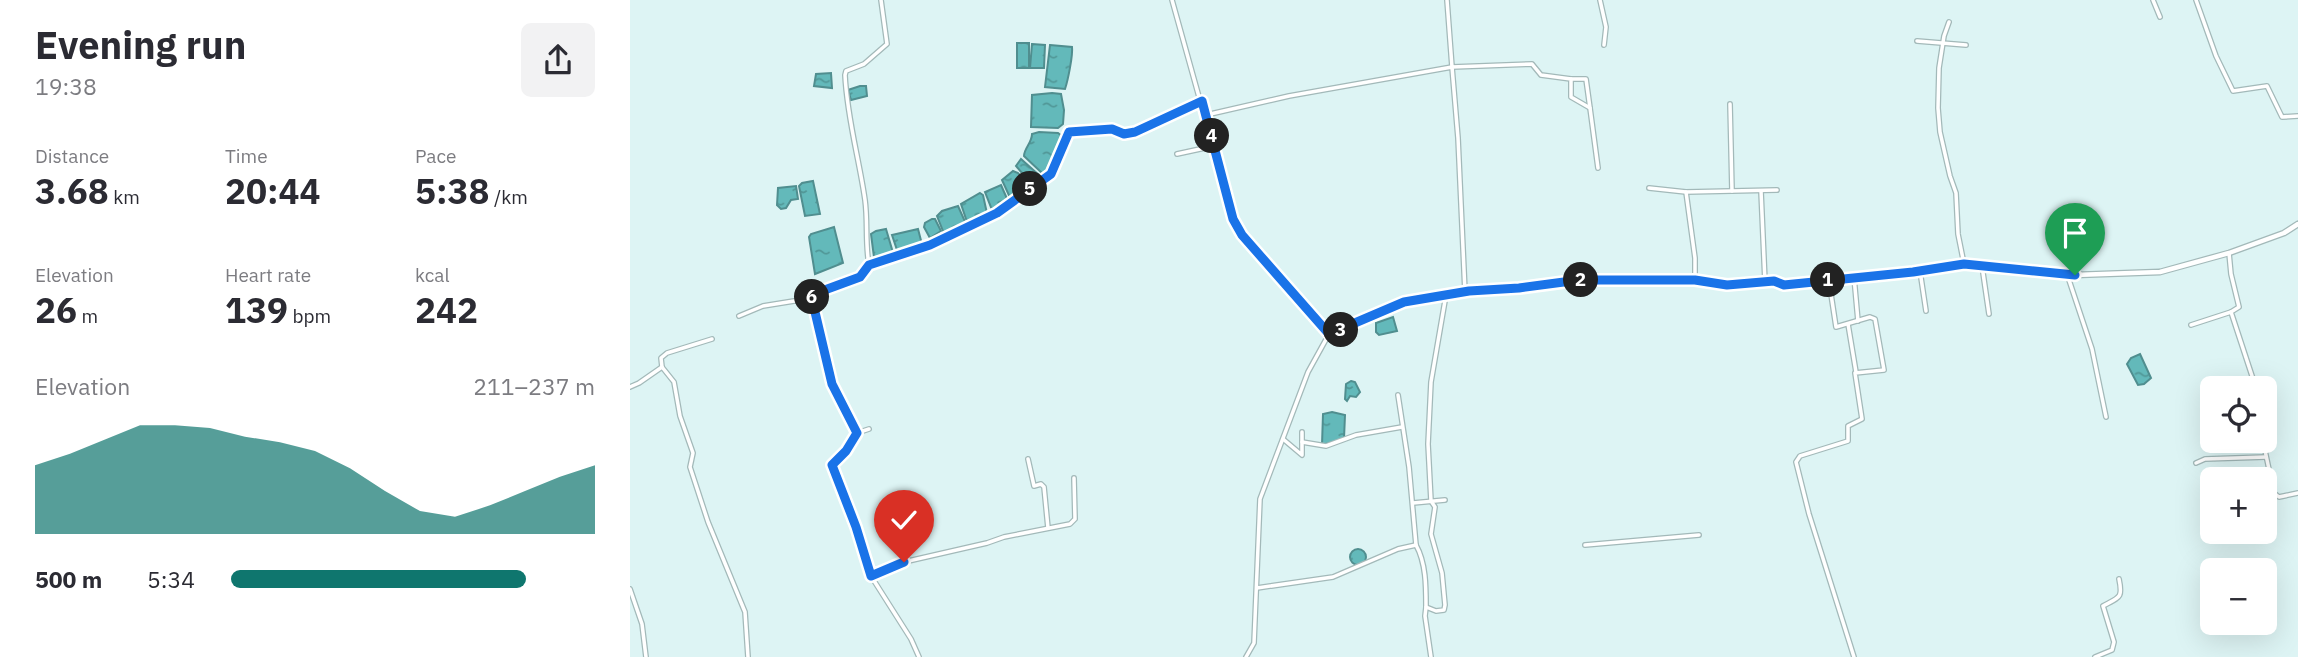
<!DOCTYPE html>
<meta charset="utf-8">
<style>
:root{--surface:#fff;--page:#f2f2f3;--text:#2b2b33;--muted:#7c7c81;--accent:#0f766e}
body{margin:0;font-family:"IBM Plex Sans",sans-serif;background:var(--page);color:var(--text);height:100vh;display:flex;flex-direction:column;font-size:26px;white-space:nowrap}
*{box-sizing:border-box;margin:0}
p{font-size:23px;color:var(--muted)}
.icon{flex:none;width:38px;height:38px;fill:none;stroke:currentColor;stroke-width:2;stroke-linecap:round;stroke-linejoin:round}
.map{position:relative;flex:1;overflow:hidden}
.side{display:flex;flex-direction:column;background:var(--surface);width:630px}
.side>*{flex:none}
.controls{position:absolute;left:1570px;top:376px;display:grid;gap:14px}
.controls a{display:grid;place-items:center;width:77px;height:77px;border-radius:10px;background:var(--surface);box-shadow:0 7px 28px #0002;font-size:35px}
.pin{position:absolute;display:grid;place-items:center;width:60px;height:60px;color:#fff;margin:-72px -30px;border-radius:50% 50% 50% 0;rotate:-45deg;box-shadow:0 0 7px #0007}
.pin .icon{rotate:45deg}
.km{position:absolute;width:35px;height:35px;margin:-18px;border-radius:50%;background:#222;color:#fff;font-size:19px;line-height:35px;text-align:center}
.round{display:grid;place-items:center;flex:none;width:74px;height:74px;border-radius:10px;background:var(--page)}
.summary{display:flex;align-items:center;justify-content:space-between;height:119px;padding:0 35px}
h1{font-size:38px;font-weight:700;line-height:52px}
.stats{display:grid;grid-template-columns:repeat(3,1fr);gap:10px;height:119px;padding:7px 35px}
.stats div{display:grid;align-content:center}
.stats b{font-size:35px;font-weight:700}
.stats small{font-size:19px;font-weight:400}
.stats p{font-size:19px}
.chart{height:196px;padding:14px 35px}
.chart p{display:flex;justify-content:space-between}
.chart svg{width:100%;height:126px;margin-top:7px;fill:var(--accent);opacity:.7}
ul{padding:0 35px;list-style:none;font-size:23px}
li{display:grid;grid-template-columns:112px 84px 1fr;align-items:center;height:52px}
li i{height:18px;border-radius:9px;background:var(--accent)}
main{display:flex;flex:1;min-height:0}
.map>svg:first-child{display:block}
.water{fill:url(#water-ripples);stroke:#508e8f;stroke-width:2}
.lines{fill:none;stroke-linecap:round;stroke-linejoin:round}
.minor-casing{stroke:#a3b9b9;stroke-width:6}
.tertiary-casing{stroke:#a3b9b9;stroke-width:7}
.minor{stroke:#fff;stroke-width:3.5}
.tertiary{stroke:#fff;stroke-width:4.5}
.route-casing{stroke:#fff;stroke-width:14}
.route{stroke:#1a73e8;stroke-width:9}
</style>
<main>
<section class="side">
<div class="summary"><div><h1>Evening run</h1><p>19:38</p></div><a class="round"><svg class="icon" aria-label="share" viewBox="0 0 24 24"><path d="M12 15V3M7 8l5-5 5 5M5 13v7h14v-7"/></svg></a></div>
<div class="stats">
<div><p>Distance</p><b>3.68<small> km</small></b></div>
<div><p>Time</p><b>20:44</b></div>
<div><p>Pace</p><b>5:38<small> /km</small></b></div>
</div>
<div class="stats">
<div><p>Elevation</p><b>26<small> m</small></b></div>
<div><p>Heart rate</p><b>139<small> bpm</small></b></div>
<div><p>kcal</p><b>242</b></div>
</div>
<div class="chart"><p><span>Elevation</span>211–237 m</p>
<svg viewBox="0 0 160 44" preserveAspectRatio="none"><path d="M0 44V20L10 16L20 11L30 6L40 6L50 7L60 10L70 12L80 15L90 21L100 29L110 36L120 38L130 34L140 29L150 24L160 20V44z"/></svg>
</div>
<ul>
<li><b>500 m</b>5:34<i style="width:81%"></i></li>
</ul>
</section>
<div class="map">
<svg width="1668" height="657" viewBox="0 0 1668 657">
<defs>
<pattern id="water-ripples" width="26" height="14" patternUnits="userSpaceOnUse" patternTransform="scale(1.75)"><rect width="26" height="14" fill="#63b9ba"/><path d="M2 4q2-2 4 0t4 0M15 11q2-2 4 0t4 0" fill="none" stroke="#519797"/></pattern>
</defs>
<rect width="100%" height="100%" fill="#ddf4f4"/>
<!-- water -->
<g class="water">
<rect x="387" y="43" width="12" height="25"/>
<polygon points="402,44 415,45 414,68 400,68"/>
<path d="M420 45 442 47C443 55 438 80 435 89L415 87Z"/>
<polygon points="201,73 202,88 184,86 186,74"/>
<polygon points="230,86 236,86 237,96 221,100 218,90"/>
<polygon points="422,93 431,94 434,110 433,124 428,128 401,127 402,95"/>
<path d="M409 132 428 133 432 136 424 160 414 175 394 156C394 148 402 143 402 134Z"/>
<polygon points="391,159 409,175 410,179 403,186 386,166"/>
<polygon points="383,171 388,173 401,190 382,202 372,180"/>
<polygon points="183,181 190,214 175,216 169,186 172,183"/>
<polygon points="371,185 378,201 377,207 364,215 355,192"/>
<polygon points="166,186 168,199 161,200 156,208 151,209 147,205 148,188"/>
<polygon points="350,193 353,195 358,218 341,225 336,219 331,204"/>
<polygon points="328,206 337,226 335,231 315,236 307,216 312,211"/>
<polygon points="302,219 305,219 311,231 300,238 294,227 295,223"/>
<polygon points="204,227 213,263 185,274 179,237 181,234"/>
<polygon points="256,229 264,256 245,265 241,234 246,231"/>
<polygon points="288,229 293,248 269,256 262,235"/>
<polygon points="763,317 767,331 749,335 746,332 746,323"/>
<polygon points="1510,354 1521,378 1514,384 1508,385 1497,364 1501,358"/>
<polygon points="721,381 725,382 730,392 726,397 720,396 717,401 715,399 716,384"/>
<polygon points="702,412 715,415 714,439 692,445 693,414"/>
<circle cx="728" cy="557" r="8"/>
</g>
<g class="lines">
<defs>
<g id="minor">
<polyline points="542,0 603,219 612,235 699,334 678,372 630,499 624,643 616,657"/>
<polyline points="817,0 822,67 902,64 911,75 941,79 941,97 960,108 968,168"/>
<polyline points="970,0 976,27 974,45"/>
<polyline points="1523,0 1530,17"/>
<polyline points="1566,0 1586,56 1603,91 1637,86 1652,117 1668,116"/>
<polyline points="1319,22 1314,36 1309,68 1308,108 1310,132 1320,176 1326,193 1328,234 1334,264"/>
<polyline points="1287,41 1336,45"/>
<polyline points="941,79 956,79 960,108"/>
<polyline points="1100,104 1102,191"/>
<polyline points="576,115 659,96 822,67 828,138 835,292"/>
<polyline points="547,154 584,146"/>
<polyline points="1019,188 1056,192 1147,190"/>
<polyline points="1131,191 1135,282"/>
<polyline points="1056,192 1065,258 1065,280"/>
<polyline points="1599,253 1601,274 1609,307 1601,312 1626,388"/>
<path d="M239 265C235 243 238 222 235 200 229 158 217 118 215 75L216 71 234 64 257 44 251 0"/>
<polyline points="1352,266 1359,314"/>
<polyline points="1290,271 1296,311"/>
<polyline points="1437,274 1462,349 1476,417"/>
<polyline points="1224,277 1228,321"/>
<polyline points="1199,281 1206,327 1240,317 1245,319 1254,370 1225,373 1232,419 1218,426 1218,441 1170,456 1166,462 1179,514 1224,657"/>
<polyline points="181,295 202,384 227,433 216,451 202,465 226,527 241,576 281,639 289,657"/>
<polyline points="109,316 133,306 164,301 210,287 230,277 239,265 300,245 367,213 420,174 439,132 482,129 494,134 504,132 572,101"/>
<polyline points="1218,324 1226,372"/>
<polyline points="1561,325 1601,312"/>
<polyline points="32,367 31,358 37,353 82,339"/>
<polyline points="0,387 9,383 32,367 44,382 50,416 63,453 60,467 78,522 115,612 118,657"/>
<path d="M768 395 779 467 786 545C796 563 796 586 796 607"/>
<polyline points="227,433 239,429"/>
<polyline points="653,439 672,455 672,432"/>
<polyline points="1633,441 1644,493 1649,497 1668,493"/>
<polyline points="672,442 696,446 726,435 772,427"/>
<polyline points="398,459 404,486 411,484 414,487 418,528"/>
<polyline points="1566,463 1575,459 1636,457"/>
<polyline points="783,503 815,500"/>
<polyline points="955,545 1069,535"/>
<polyline points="241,576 274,562 357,543 374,537 440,524 445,519 444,478"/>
<polyline points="627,588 703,577 768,549 786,545"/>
<polyline points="0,589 12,624 16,657"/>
<polyline points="801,657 795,616 796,607 806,611 814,610 815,605 812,573 801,534 805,507 801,501 798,444 801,382 816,295"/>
<path d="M1465 657 1482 650 1484 642 1473 606C1490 597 1493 598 1489 579"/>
</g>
<polyline id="tertiary" points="699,334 773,302 839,291 889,288 949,280 1069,280 1097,284 1144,281 1154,285 1283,272 1334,264 1445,275 1530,272 1599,253 1654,233 1668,224"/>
</defs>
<!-- minor casing -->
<use href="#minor" class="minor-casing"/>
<!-- tertiary casing -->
<use href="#tertiary" class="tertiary-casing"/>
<!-- minor -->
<use href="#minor" class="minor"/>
<!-- tertiary -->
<use href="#tertiary" class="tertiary"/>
</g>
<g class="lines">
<defs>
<polyline id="route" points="274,562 241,576 226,527 202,465 216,451 227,433 202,384 181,295 230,277 239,265 300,245 367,213 421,174 439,132 482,129 494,134 505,132 572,101 603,219 612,235 699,334 774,302 839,291 889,288 949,280 1065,280 1097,285 1144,281 1154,285 1283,272 1334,264 1445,275"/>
</defs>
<!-- route casing -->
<use href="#route" class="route-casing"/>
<!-- route -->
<use href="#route" class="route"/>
</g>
</svg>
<div class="controls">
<a><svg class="icon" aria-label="locate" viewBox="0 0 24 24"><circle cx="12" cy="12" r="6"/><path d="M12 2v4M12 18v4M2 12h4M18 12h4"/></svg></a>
<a>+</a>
<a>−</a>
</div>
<div class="pin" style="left:1445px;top:275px;background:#1e9e55"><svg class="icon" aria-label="arrive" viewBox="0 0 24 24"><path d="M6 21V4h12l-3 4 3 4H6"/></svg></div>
<div class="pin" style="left:274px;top:562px;background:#d93025"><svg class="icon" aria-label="check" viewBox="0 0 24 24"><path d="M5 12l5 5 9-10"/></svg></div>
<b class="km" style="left:1198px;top:280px">1</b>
<b class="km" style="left:951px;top:280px">2</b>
<b class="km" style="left:711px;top:330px">3</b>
<b class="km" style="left:582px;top:136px">4</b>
<b class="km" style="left:400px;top:189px">5</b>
<b class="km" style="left:182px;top:297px">6</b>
</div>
</main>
